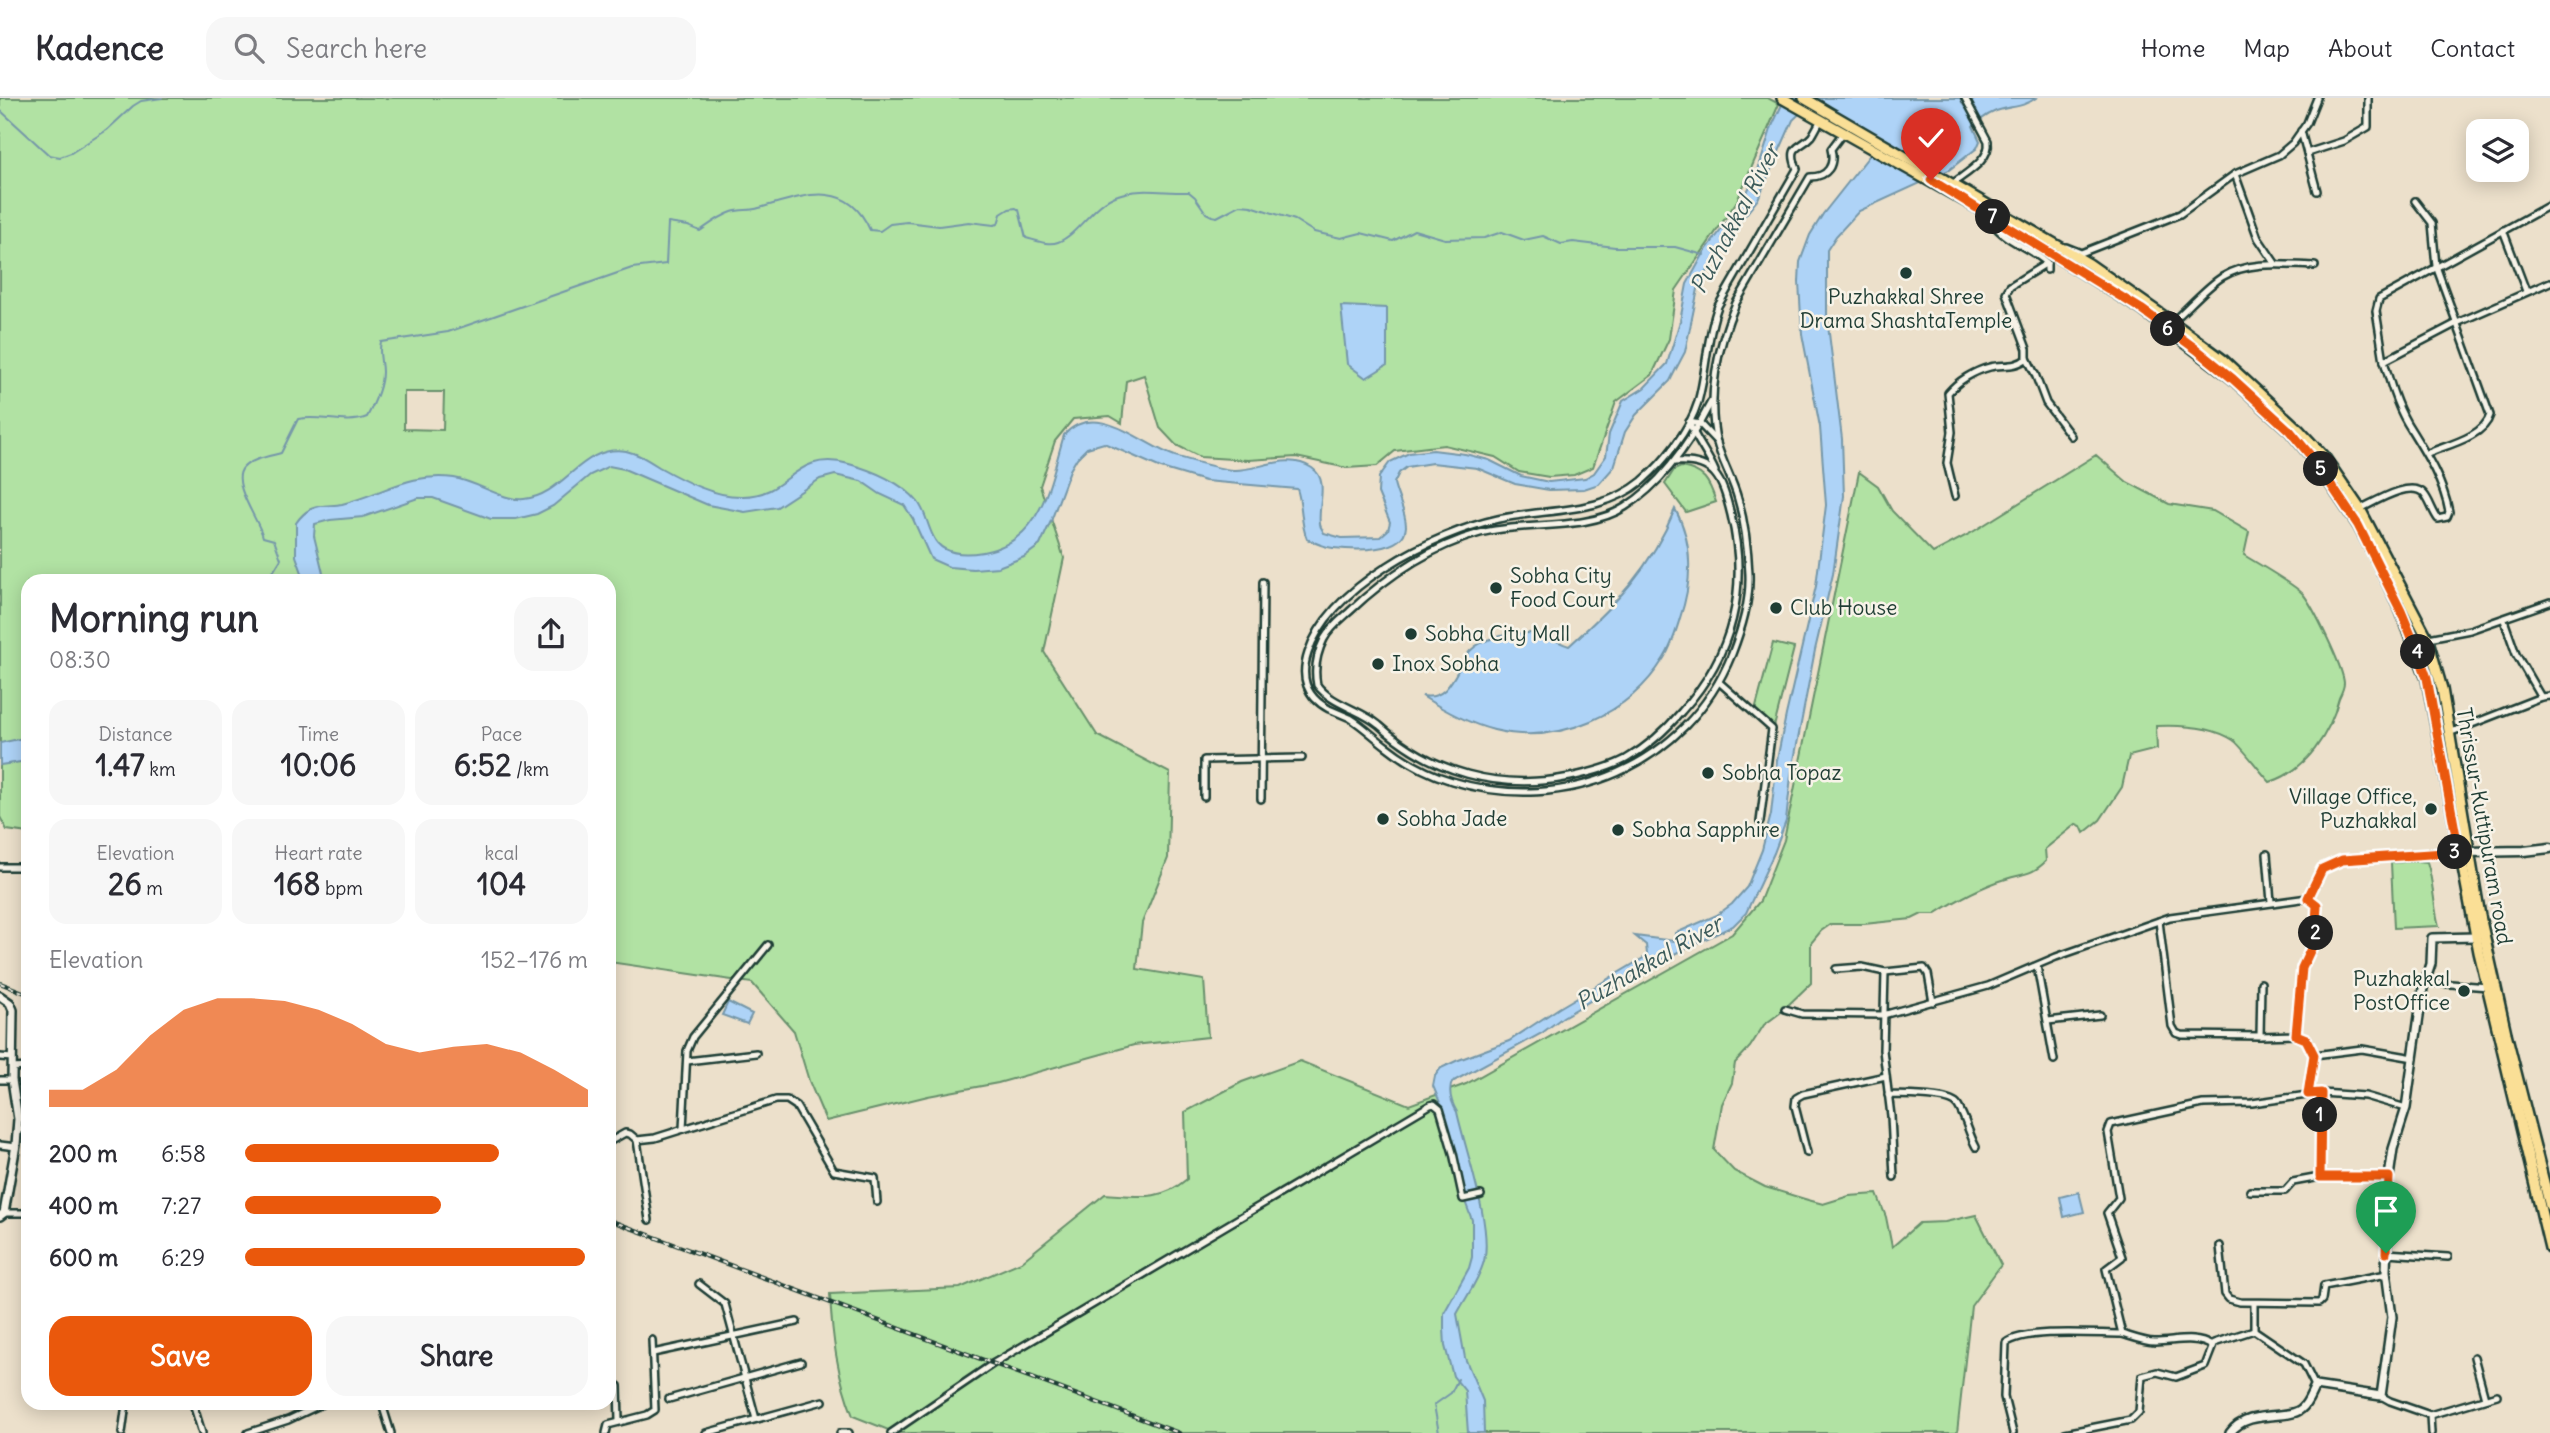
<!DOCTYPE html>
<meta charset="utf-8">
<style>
:root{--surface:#fff;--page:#f7f7f7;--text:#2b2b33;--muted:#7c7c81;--line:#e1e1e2;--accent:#ea580c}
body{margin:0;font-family:Delius,sans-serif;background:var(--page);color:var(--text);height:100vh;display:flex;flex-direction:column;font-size:26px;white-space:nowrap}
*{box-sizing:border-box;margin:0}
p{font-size:23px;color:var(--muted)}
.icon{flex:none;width:38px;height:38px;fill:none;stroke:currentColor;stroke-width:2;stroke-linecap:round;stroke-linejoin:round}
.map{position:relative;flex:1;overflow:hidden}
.details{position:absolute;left:21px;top:476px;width:595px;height:836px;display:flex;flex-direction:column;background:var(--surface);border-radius:21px;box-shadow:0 4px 18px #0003}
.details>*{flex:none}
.controls{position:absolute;left:2466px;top:21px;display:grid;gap:14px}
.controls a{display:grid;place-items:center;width:63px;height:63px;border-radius:14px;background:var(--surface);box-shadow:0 4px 18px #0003;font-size:35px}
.pin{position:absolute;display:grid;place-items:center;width:60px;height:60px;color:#fff;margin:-72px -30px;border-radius:50% 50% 50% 0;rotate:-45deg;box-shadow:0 0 7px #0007}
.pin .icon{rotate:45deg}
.km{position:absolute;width:35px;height:35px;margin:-18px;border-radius:50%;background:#222;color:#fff;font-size:19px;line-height:35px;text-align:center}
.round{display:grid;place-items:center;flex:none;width:74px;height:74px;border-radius:21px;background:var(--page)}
.overview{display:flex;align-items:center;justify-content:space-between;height:119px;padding:0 28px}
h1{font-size:38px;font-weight:700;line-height:52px}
.stats{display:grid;grid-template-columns:repeat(3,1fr);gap:10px;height:119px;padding:7px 28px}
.stats div{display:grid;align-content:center;border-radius:18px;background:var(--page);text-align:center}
.stats b{font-size:30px;font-weight:700}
.stats small{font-size:19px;font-weight:400}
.stats p{font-size:19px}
.chart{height:196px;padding:14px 28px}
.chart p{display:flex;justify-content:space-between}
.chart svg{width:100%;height:126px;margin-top:7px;fill:var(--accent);opacity:.7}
.action{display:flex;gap:14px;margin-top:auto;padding:14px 28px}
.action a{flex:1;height:80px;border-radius:21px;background:var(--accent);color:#fff;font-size:28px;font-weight:700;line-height:80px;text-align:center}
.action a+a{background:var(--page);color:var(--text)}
ul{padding:0 28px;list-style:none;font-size:23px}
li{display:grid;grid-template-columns:112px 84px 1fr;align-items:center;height:52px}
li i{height:18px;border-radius:9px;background:var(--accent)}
header{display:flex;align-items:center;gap:42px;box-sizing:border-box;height:98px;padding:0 35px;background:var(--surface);border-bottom:2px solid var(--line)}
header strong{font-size:33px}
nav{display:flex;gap:38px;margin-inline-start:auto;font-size:24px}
.search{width:490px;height:63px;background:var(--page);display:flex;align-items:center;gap:18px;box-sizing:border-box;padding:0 24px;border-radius:21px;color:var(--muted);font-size:26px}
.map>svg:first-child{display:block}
.green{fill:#b1e2a3;stroke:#68906c;stroke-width:2;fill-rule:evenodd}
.water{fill:#aed3f7;stroke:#7597a9;stroke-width:2}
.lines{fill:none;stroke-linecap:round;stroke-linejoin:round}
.stream{stroke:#7597a9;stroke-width:2}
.minor-casing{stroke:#1f3d34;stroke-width:10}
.tertiary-casing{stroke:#1f3d34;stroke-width:12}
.secondary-casing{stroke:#1f3d34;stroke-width:13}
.primary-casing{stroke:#1f3d34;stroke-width:14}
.minor{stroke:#f7f3e8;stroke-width:5}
.tertiary{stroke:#f7f3e8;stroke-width:7}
.secondary{stroke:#f7f3e8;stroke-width:8}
.primary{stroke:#fadf96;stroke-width:9}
.rail-casing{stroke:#1f3d34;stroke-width:4.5}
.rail{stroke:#f7f3e8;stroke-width:2;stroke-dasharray:5;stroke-linecap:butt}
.route-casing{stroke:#fff;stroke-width:14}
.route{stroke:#ea580c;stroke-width:9}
.poi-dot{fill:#1f3d34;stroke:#f7f3e8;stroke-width:2.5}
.labels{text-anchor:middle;stroke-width:5;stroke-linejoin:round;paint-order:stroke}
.poi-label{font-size:21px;fill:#1f3d34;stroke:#f7f3e8;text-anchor:start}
.street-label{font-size:21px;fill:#1f3d34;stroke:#f7f3e8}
.water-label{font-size:23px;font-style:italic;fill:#3c5b5b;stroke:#f7f3e8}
</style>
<header>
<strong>Kadence</strong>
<div class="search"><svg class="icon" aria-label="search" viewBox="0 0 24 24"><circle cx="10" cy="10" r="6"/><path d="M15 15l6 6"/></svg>Search here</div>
<nav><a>Home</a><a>Map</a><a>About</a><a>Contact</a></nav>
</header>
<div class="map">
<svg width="2550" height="1335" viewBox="0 0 2550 1335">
<rect width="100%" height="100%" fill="#ece0cb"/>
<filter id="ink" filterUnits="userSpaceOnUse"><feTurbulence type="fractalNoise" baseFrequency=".0143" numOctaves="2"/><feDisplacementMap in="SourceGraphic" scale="14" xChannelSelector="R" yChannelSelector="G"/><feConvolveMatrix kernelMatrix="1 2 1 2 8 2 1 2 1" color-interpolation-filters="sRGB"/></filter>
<g filter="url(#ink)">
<!-- green -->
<g class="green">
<path d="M0 0H1768L1779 6 1737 103 1676 192 1669 241 1652 277 1616 304 1593 369 1574 377 1549 379 1519 374 1495 359 1444 347 1395 353 1377 368 1347 370 1296 359 1248 362 1200 359 1176 347 1160 330 1144 277 1126 283 1122 325 1110 318 1073 321 1055 343 1040 388 1064 460 1044 554 1097 637 1170 675 1168 760 1142 825 1137 871 1204 882 1208 939 1134 947 998 985 928 998 826 1023 809 983 794 933 752 885 609 864V483H28V735L7 732 0 719ZM404 294H444L443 332 404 331Z"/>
<path d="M2096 357 2127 384 2169 406 2213 413 2249 434 2244 457C2258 466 2294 486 2303 496 2313 508 2343 569 2344 585 2344 589 2341 596 2339 600 2330 636 2306 673 2270 684 2261 675 2240 646 2233 642 2212 628 2180 627 2156 628L2157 651 2129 658 2122 689 2100 722 2084 735 2081 728 2076 726 2045 751 2046 763C2031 778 2024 775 2006 781 1983 788 1955 803 1935 816H1922L1912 821 1864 826H1831L1821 833 1811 845V885L1780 915 1764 927 1750 949 1735 965 1732 985 1722 1006 1714 1052 1734 1073 1765 1089 1808 1102 1823 1106 1849 1098 1877 1096 1886 1119 1892 1149 1919 1125 1945 1124 1976 1117 2001 1167 1971 1208 1957 1335H896L853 1318C837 1278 832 1238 830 1196L960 1190 1021 1164 1105 1096C1138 1098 1160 1104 1187 1081L1185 1014 1242 984 1300 963 1409 1007 1466 986 1732 836 1760 803 1784 742 1859 374 1878 388 1892 413 1933 455 1971 435Z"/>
<path d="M1681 369C1704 373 1709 382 1716 404L1686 414 1665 386 1674 372Z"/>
<polygon points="1773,545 1794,550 1774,629 1755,613"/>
<path d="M2416 763 2427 764C2434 785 2433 807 2439 828L2394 830 2391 765Z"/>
</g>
<!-- water -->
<g class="water">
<path d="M1785 0H1816L1793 22 1758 101 1731 135 1704 179 1698 191 1685 254 1676 271 1670 283 1636 317 1625 334 1614 369 1599 386 1584 391 1549 392 1515 386 1477 370 1432 365 1407 369 1399 375 1394 385C1397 399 1406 414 1406 428 1405 456 1352 452 1333 450 1324 449 1315 445 1307 441 1300 425 1303 408 1297 391L1205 383 1161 370 1104 345 1087 350 1077 360 1070 372 1051 423 1040 447 1024 459 998 469 973 471 949 469 931 461 913 421 904 407 880 396 861 383 835 377 820 381 777 409 745 414 708 407 624 371 609 368 590 377 553 408 537 416 516 421H491L433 400H418L363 419 330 422 315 426 314 438 325 483H305L296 458V425C300 419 305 414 311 411 321 406 332 408 342 406 383 396 409 374 454 380 478 384 503 403 524 401 565 397 581 346 626 353 639 356 648 362 659 369 684 383 714 399 743 398 791 398 793 351 849 366 872 372 903 385 918 404 926 415 927 426 933 438 941 457 965 457 983 454 1043 443 1049 386 1064 337 1096 301 1142 347 1175 358 1189 362 1219 371 1233 372 1259 373 1287 353 1312 370 1330 382 1317 408 1320 426 1320 429 1323 432 1324 435L1342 440 1380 439 1388 432 1390 424 1378 395 1379 379 1390 364 1409 355 1433 352 1465 356 1489 362 1521 378 1549 384 1585 380 1594 375 1606 358 1609 336 1623 303 1644 290 1667 266 1680 223 1687 186 1704 155 1742 104 1758 72 1772 28Z"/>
<path d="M1818 0H1960L1964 8 1977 0H2036C2025 8 2016 8 2003 11 1992 13 1981 21 1973 28L1980 43 1977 50 1949 72 1859 113 1836 138 1827 152V219L1842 341 1844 398 1833 476 1815 552 1791 678 1786 723 1774 755 1746 815 1733 828 1651 867 1563 919 1542 935 1452 984C1448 994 1451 1004 1457 1014 1465 1051 1493 1129 1484 1163 1479 1182 1466 1199 1457 1216L1465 1260 1483 1303 1484 1335H1468L1465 1293 1453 1278 1445 1248 1444 1230V1215L1469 1170 1472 1159V1122L1466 1106 1446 1019 1433 988 1435 978 1441 970 1456 963 1509 943 1559 910 1645 859 1647 856 1646 847 1635 838 1674 843 1676 835 1717 817 1732 806 1747 789 1762 752 1771 716 1777 662 1786 617 1816 488 1826 407 1820 329 1802 236 1799 184 1800 164 1810 137 1823 116 1880 44Z"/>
<polygon points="1341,208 1387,210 1387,267 1366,280 1347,266"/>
<path d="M1675 411C1694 445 1692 485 1680 520 1676 533 1672 548 1664 560 1630 616 1559 648 1494 632 1467 625 1445 613 1422 598 1451 603 1455 571 1470 553 1484 538 1519 533 1538 536 1548 537 1559 545 1569 548 1616 505 1650 472 1675 411Z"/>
<polygon points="28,639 28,663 0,667 0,645"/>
<polygon points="728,904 752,916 747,926 722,917"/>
<polygon points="2079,1094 2084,1114 2064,1119 2060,1099"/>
</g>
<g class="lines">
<!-- stream -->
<g class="stream">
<polyline points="0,12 49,57 60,59 71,55 107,32 133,8 141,3 162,0"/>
<path d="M261 483 273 474 281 461 274 442 263 439C259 422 230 385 243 370 251 361 270 358 281 355L298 321C321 316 345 328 367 319 374 306 382 289 382 274 382 263 378 255 381 244L448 234 632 170 666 166 668 125 688 128 700 133C710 126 720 118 732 114 741 111 750 113 759 110 802 98 847 79 870 132L880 133 890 126 907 124 939 128 969 124 994 127 998 126 1001 116 1009 111 1016 110 1019 112 1026 140C1035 142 1048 148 1058 144 1079 136 1093 105 1118 97 1140 89 1166 95 1189 94L1195 99 1206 115 1212 118 1217 119 1240 107 1251 108 1295 122 1314 134 1341 140 1361 135 1393 143 1414 132 1445 141 1484 140 1502 134 1524 142 1543 138 1561 146 1573 144 1615 149H1675L1704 157"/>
<polyline points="1439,1335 1434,1307 1451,1295 1458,1281"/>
</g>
<defs>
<g id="minor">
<path d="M1821 22C1818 27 1815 33 1812 38 1801 51 1787 46 1797 71L1718 208C1706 240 1707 272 1698 304 1689 333 1665 363 1642 383 1601 417 1547 410 1498 421 1434 435 1330 488 1308 555 1300 579 1306 599 1329 611 1336 614 1343 617 1350 620 1363 628 1374 639 1386 648 1405 663 1428 676 1452 683 1565 718 1687 668 1732 556 1742 530 1750 504 1749 476 1748 451 1745 425 1738 401 1733 382 1722 364 1717 345 1706 300 1718 247 1736 205L1810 79C1828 79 1835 67 1831 51L1843 35"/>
<polyline points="2301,33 2317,93"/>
<polyline points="2307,55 2344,43 2368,29 2368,0"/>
<polyline points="2235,76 2258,140 2275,165"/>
<path d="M1952 86C1966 75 1991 62 1988 43L1965 0"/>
<path d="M2415 103 2432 125 2436 168 2490 317C2484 339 2447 347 2428 355"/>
<path d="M1989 117C1997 142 2030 148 2047 165"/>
<polyline points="2503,132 2526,193"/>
<polyline points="2066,149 2081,155 2180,116 2235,76 2279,57 2293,45 2307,25 2317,0"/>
<path d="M2172 224C2187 211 2206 189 2222 179 2250 162 2284 167 2315 168"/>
<polyline points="2027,260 2035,276 2046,305 2071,338"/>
<polyline points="2384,263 2376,213 2379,201 2550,107"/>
<path d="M1674 364C1715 361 1722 380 1731 417 1749 490 1733 557 1682 613 1666 632 1647 649 1626 661 1609 670 1589 675 1570 679 1499 693 1432 675 1379 627 1360 611 1332 607 1317 587 1314 572 1317 555 1324 541 1330 530 1340 522 1349 514 1387 478 1430 449 1480 435 1524 423 1586 434 1625 409 1664 385 1691 343 1711 304"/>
<path d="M1715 373C1708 356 1695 341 1689 324L1700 326 1717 344"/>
<path d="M1955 398 1947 365 1952 334 1948 295C1958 283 1974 273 1990 269 2003 266 2016 270 2027 260V251L2006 195 2010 188 2047 165V172"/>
<path d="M2360 411C2375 404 2411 381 2424 396 2430 403 2432 413 2438 421L2447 419 2449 414C2443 381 2424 353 2407 325 2396 306 2390 285 2384 263L2457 225 2550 184"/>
<polyline points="2504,522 2516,556 2541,599"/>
<polyline points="2413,543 2470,532 2550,504"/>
<polyline points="1719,584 1772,631 1760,724"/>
<polyline points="2449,635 2541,599 2550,598"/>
<polyline points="1204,699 1204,662 1302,660"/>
<polyline points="1261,701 1263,484"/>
<polyline points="2267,756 2271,804"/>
<polyline points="0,769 28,769"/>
<polyline points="2159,823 2172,928 2176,935 2182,937 2260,938"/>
<polyline points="2037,868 2054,962"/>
<polyline points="1836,871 1862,869 1885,874 1924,870 1928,876 1933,904"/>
<polyline points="1885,874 1883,952 1891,1018 1894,1079"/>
<polyline points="2426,884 2488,889"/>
<polyline points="2261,885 2260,938 2296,937 2302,870 2315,842 2317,808 2308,800"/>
<polyline points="1785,911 1802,916 1883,917 1988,888 2056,859 2170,819 2308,800 2322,771 2342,762 2459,754"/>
<polyline points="2048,923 2100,917"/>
<polyline points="2296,937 2306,941 2314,957 2362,951 2414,960"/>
<polyline points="0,959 12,960"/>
<polyline points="687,963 756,955"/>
<polyline points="12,970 28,969"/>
<polyline points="0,982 12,982"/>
<polyline points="2308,996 2314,957"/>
<path d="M1888 997C1903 998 1951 996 1958 1008 1966 1021 1969 1036 1976 1049"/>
<polyline points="683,1031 687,953 693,939 768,847"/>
<polyline points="17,1032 28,1031"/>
<polyline points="637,1042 649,1122"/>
<polyline points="609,1044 625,1035 630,1036 637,1042 655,1040 776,1002 787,1002 796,1008 834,1073 875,1080 877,1104"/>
<polyline points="0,1047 16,1049"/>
<polyline points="1807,1055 1795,1008 1796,1000 1803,996 1886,978"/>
<polyline points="2320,1079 2321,995"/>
<polyline points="2250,1093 2285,1093 2293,1084 2320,1079 2389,1079"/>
<polyline points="4,1115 28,1115"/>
<polyline points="2220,1148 2225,1196 2229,1201 2240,1204 2319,1205 2322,1202 2324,1188 2387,1176"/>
<polyline points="2386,1155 2448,1159"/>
<polyline points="699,1186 725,1206 756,1321"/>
<polyline points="2254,1232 2254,1205"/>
<path d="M2212 1248C2194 1237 2175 1244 2155 1244 2145 1244 2132 1239 2122 1236L2106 1171 2122 1159 2107 1115 2119 1100 2108 1034 2111 1026 2203 1006 2252 1005 2321 995 2365 998 2406 1010"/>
<polyline points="653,1255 797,1224"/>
<polyline points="2474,1259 2485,1300"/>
<polyline points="618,1288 619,1323"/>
<polyline points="2381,1298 2390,1303 2430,1317 2431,1335"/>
<polyline points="669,1301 801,1264"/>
<polyline points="193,1306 202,1335"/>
<polyline points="382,1306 391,1335"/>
<polyline points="2430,1317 2497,1297"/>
<polyline points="122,1335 126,1306"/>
<polyline points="248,1335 288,1322 322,1306"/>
<polyline points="606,1335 608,1327 647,1317 655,1312 652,1242"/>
<polyline points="706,1335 823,1303"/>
<polyline points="840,1335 849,1335"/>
<polyline points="891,1335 994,1265 1430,1007 1434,1006 1440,1011 1453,1055 1463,1101 1481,1097"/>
<path d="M2013 1335 2004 1299 2006 1245C2026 1230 2095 1236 2122 1236"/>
<polyline points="2065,1335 2131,1322 2139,1314 2142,1278 2157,1274 2176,1279 2205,1268 2214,1245 2254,1232 2304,1266 2315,1288"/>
</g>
<g id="tertiary">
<polyline points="0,898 10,905 13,912 12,982 18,1021 16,1047 4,1115 0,1118"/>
<path d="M2230 1335C2248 1310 2287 1323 2301 1311 2308 1306 2311 1295 2315 1288L2381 1298 2392 1219 2386 1173 2389 1079 2393 1051 2406 1010 2423 890 2431 866 2432 840 2476 839"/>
</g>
<polyline id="secondary" points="2465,754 2524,753 2550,750"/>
<g id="primary">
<polyline points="1782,0 1988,116 2141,211 2233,281 2290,333 2315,363 2358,427 2373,455 2401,513 2427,581 2479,854 2550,1150"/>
<polyline points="1804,0 2089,166 2172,224 2222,261 2299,332 2325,360 2360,411 2427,539 2442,591 2480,818 2506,935 2550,1108"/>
</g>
</defs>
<!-- minor casing -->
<use href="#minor" class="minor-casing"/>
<!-- tertiary casing -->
<use href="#tertiary" class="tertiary-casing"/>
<!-- secondary casing -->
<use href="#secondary" class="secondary-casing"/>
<!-- primary casing -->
<use href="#primary" class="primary-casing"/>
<!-- minor -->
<use href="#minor" class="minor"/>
<!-- tertiary -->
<use href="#tertiary" class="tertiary"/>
<!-- secondary -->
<use href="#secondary" class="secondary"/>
<!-- primary -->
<use href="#primary" class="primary"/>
<defs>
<g id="rail">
<polyline points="0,885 28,896"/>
<polyline points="609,1122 1179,1335"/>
</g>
</defs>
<!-- rail casing -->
<use href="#rail" class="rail-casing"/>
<!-- rail -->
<use href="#rail" class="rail"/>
</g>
</g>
<g class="lines" filter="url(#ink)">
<defs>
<polyline id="route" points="1931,82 2141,211 2196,251 2233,281 2290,333 2315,363 2358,427 2401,513 2418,554 2427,580 2459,754 2342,762 2322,771 2308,800 2317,807 2315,842 2302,870 2296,937 2306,941 2314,957 2308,996 2321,995 2320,1079 2389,1079 2386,1155"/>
</defs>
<!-- route casing -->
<use href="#route" class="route-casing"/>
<!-- route -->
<use href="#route" class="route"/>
</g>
<!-- markers -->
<g class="poi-dot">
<circle cx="1906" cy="175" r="7"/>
<circle cx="1496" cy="490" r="7"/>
<circle cx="1776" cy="510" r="7"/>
<circle cx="1411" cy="536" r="7"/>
<circle cx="1378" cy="566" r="7"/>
<circle cx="1708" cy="675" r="7"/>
<circle cx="2431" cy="711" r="7"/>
<circle cx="1383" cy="721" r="7"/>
<circle cx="1618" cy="732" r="7"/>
<circle cx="2464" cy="893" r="7"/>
</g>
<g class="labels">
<!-- poi labels -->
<g class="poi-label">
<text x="1906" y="206" text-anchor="middle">Puzhakkal Shree<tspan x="1906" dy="24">Drama ShashtaTemple</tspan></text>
<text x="1510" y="485">Sobha City<tspan x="1510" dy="24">Food Court</tspan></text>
<text x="1790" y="517">Club House</text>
<text x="1425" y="543">Sobha City Mall</text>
<text x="1392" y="573">Inox Sobha</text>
<text x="1722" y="682">Sobha Topaz</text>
<text x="2417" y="706" text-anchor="end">Village Office,<tspan x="2417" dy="24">Puzhakkal</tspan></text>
<text x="1397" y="728">Sobha Jade</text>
<text x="1632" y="739">Sobha Sapphire</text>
<text x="2450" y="888" text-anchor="end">Puzhakkal<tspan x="2450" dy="24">PostOffice</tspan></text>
</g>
<!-- street labels -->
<g class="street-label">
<text transform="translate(2484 728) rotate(80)" y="7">Thrissur-Kuttipuram road</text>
</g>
<!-- water labels -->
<g class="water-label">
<text transform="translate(1735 121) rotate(-62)" y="8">Puzhakkal River</text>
<text transform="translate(1649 865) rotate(-30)" y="8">Puzhakkal River</text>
</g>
</g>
</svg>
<div class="controls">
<a><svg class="icon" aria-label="layers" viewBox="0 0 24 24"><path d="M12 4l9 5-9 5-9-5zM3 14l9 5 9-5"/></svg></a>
</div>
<div class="pin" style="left:2386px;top:1155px;background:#1e9e55"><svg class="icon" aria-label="arrive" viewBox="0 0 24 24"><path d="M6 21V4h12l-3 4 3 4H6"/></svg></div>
<div class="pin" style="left:1931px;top:82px;background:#d93025"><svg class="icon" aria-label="check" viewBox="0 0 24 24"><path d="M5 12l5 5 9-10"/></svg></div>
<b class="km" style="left:2320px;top:1017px">1</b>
<b class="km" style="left:2316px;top:835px">2</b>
<b class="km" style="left:2455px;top:754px">3</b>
<b class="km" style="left:2418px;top:554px">4</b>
<b class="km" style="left:2321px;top:371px">5</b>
<b class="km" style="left:2168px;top:231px">6</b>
<b class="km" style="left:1993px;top:119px">7</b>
<section class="details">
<div class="overview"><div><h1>Morning run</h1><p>08:30</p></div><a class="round"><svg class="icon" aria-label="share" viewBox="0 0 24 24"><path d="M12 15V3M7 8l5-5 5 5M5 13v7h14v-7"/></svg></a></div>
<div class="stats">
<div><p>Distance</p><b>1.47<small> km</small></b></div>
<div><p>Time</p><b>10:06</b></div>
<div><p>Pace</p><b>6:52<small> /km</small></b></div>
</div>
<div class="stats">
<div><p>Elevation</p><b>26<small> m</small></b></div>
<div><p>Heart rate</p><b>168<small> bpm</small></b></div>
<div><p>kcal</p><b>104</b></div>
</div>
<div class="chart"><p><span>Elevation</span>152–176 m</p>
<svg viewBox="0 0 160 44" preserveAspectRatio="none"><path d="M0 44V38L10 38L20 31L30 19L40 10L50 6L60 6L70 7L80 10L90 15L100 22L110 25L120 23L130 22L140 25L150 31L160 38V44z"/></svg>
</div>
<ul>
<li><b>200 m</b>6:58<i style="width:74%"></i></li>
<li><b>400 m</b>7:27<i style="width:57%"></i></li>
<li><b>600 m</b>6:29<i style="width:99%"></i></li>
</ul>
<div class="action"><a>Save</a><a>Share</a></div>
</section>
</div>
